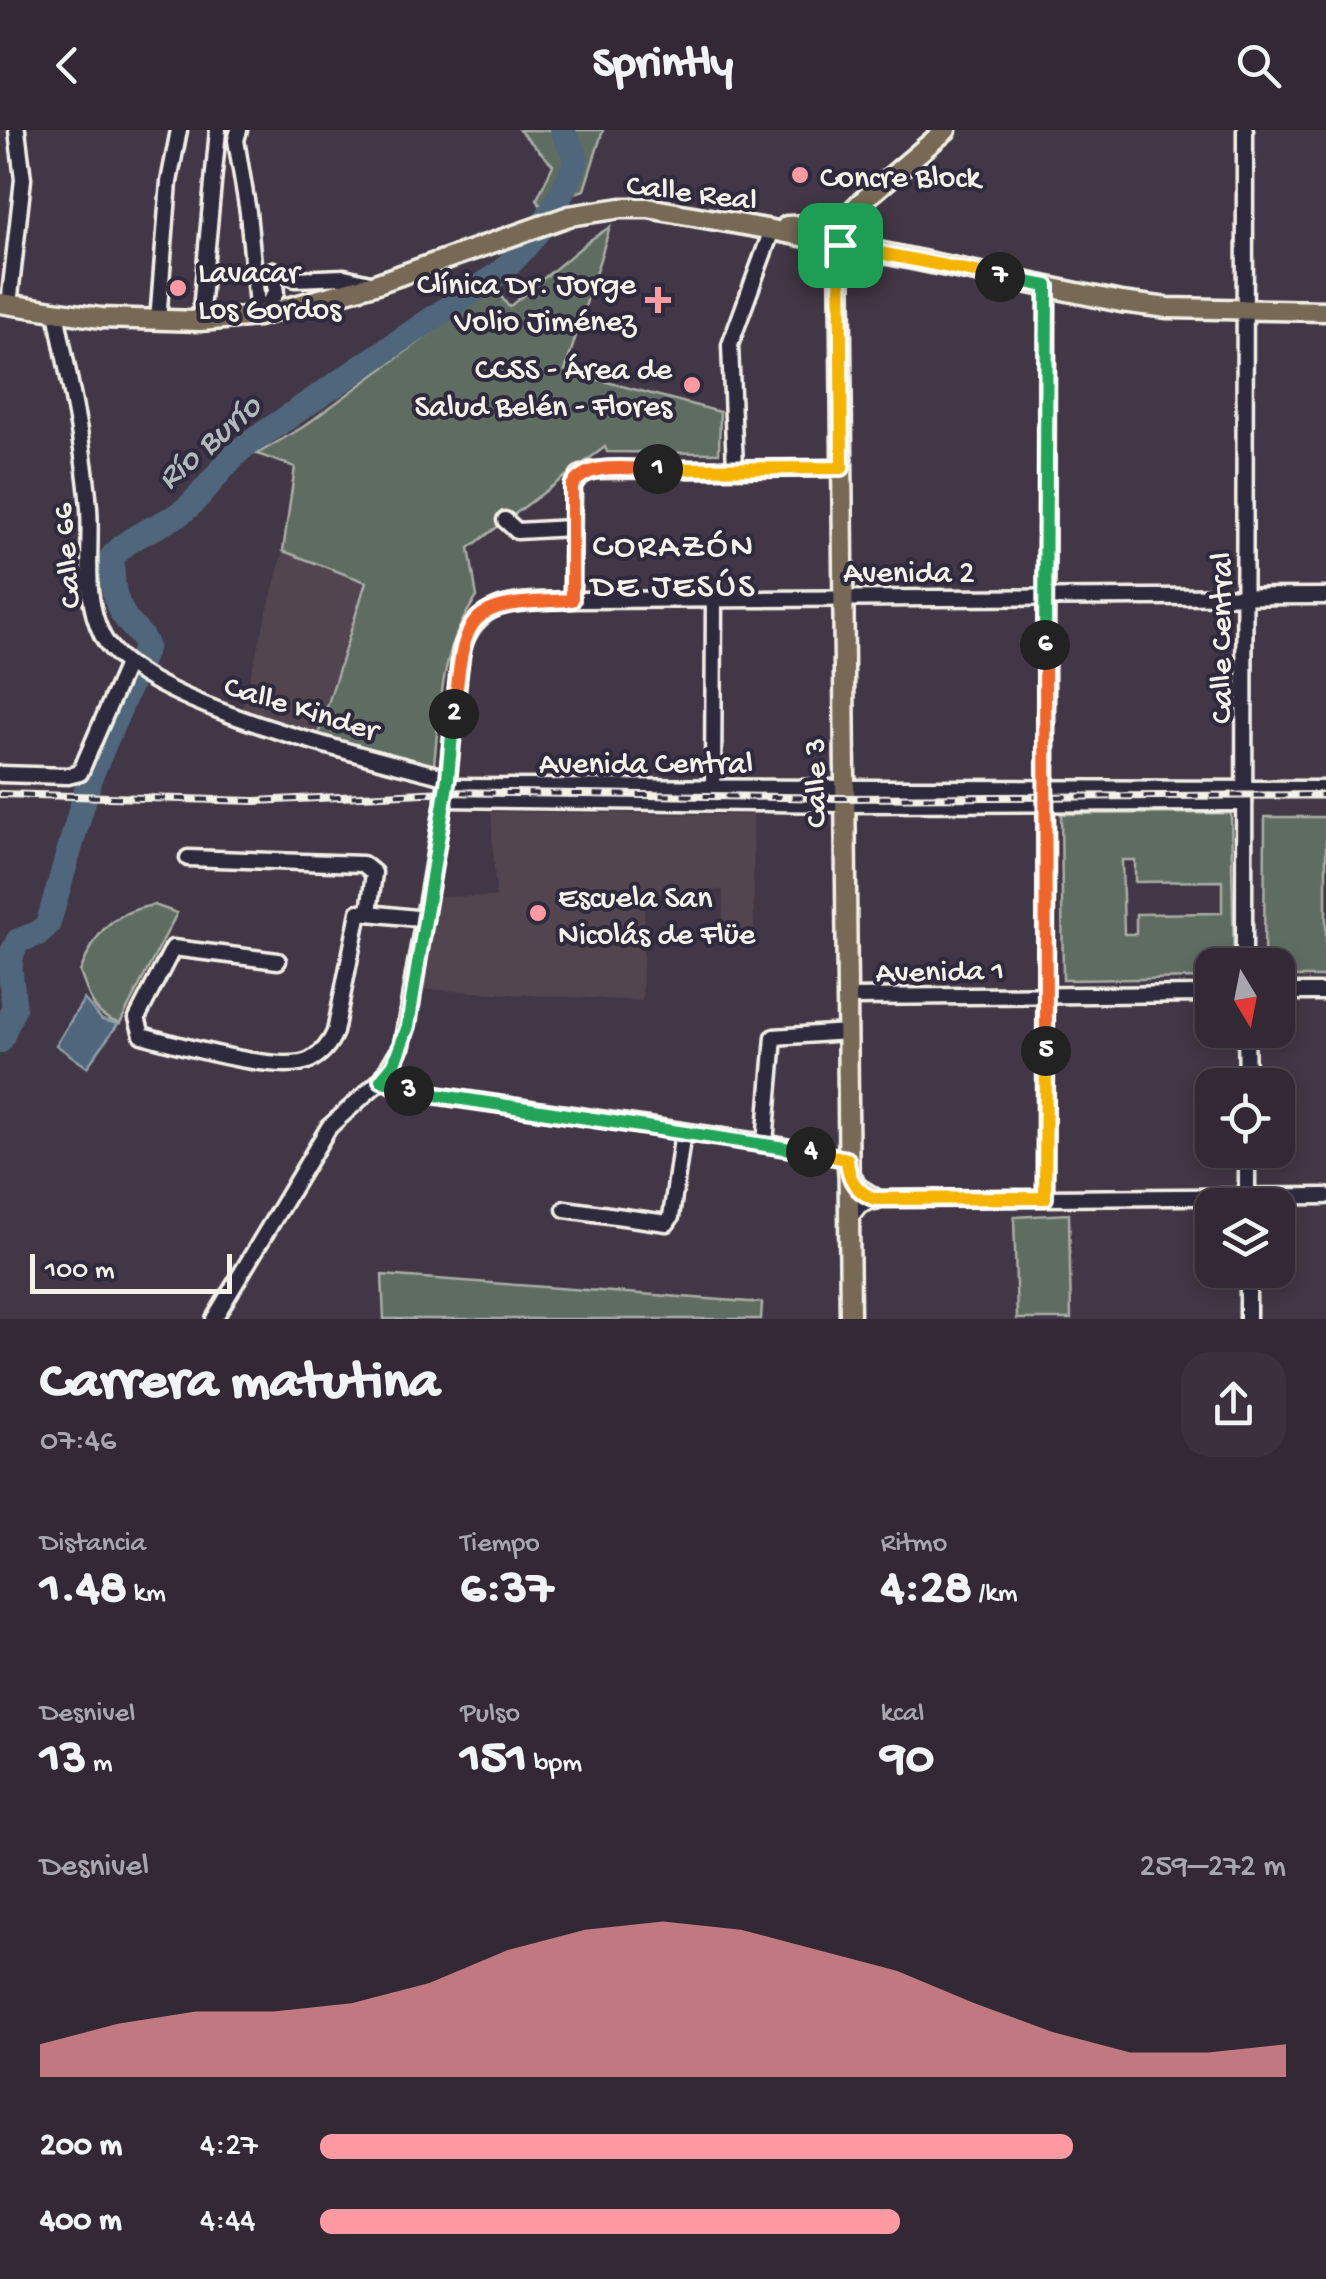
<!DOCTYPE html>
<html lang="es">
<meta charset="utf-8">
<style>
:root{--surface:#322934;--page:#3a313c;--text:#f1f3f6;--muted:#a8a6ac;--line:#4d454f;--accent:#ff9aa2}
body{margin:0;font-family:"Gochi Hand",sans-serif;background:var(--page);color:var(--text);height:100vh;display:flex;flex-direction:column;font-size:38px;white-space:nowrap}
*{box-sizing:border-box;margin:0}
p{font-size:32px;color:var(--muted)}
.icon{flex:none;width:55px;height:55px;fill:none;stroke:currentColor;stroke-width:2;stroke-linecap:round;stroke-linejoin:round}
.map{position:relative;height:1189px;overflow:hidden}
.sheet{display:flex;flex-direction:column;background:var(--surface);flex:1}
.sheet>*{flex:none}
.needle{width:65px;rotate:170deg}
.controls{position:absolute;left:1195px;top:818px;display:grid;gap:20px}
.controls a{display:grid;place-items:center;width:100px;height:100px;border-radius:20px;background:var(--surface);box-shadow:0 5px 15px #0003,0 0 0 2px var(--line);font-size:50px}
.scale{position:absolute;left:30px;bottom:25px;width:202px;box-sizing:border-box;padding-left:10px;border:5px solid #f4f1e8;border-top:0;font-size:28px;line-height:35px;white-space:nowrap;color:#f4f1e8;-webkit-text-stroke:8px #2f2a3d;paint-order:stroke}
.pin{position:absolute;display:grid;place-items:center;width:85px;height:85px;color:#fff;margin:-42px;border-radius:20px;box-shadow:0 5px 15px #0006}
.km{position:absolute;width:50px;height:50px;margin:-25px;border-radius:50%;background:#222;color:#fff;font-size:28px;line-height:50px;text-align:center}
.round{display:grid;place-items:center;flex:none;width:105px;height:105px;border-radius:30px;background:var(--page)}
.head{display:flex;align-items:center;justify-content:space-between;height:170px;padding:0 40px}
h1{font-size:55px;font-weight:800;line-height:75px}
.figures{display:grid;grid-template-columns:repeat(3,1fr);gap:15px;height:170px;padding:10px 40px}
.figures div{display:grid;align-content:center}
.figures b{font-size:50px;font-weight:800}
.figures small{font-size:28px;font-weight:400}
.figures p{font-size:28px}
.chart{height:280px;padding:20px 40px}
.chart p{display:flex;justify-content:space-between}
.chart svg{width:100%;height:180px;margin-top:10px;fill:var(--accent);opacity:.7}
ul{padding:0 40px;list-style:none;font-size:32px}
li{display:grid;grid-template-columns:160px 120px 1fr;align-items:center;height:75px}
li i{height:25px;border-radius:12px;background:var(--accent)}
header{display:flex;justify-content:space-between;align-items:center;height:130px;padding:0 40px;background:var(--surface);font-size:45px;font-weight:800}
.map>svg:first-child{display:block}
.built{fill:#524450}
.green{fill:#5e6c62;stroke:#a9aea5;stroke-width:2.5;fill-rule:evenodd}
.water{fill:#50667b;stroke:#929ea7;stroke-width:2.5}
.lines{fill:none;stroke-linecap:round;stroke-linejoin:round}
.river{stroke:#50667b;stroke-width:25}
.minor-casing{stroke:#f4f1e8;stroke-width:21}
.major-casing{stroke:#f4f1e8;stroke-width:25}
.minor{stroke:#2f2a3d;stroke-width:14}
.major{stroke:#776954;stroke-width:18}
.rail-casing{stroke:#f4f1e8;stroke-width:8}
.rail{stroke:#2f2a3d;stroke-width:4;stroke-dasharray:11;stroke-linecap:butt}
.split-1-casing{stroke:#fff;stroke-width:20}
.split-2-casing{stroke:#fff;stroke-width:20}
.split-3-casing{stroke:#fff;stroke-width:20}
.split-4-casing{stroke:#fff;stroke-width:20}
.split-5-casing{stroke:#fff;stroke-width:20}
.split-6-casing{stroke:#fff;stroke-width:20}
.split-7-casing{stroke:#fff;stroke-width:20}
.split-8-casing{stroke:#fff;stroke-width:20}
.split-1{stroke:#f5b400;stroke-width:12}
.split-2{stroke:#f0652b;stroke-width:12}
.split-3{stroke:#22a559;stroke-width:12}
.split-4{stroke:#22a559;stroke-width:12}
.split-5{stroke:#f5b400;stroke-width:12}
.split-6{stroke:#f0652b;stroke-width:12}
.split-7{stroke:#22a559;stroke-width:12}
.split-8{stroke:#f5b400;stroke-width:12}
.poi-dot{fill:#ff9aa2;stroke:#2f2a3d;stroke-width:4}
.labels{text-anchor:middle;stroke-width:8;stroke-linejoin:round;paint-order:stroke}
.poi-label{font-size:32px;fill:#f4f1e8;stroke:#2f2a3d;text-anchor:start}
.street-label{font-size:32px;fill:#f4f1e8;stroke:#2f2a3d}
.water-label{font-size:35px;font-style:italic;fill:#b2b9bc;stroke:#2f2a3d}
.neighbourhood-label{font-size:35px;letter-spacing:2.5px;fill:#f4f1e8;stroke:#2f2a3d}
</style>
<header><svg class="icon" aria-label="back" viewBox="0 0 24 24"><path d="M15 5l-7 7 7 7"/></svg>Sprintly<svg class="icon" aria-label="search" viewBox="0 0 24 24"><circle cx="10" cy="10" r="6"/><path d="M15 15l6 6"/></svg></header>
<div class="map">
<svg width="1326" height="1189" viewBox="0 0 1326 1189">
<rect width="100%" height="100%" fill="#423746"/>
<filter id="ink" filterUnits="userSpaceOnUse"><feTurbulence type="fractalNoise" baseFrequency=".01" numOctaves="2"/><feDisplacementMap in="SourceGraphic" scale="20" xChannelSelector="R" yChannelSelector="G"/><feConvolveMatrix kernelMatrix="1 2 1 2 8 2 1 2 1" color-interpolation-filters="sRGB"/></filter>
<g filter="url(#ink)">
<!-- built -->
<g class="built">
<polygon points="283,421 367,451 318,606 241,582"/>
<polygon points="491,682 753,685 754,804 723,799 723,760 645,764 642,871 421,859 436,766 496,767"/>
</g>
<!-- green -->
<g class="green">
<polygon points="519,0 603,0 584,60 540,75 537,69 553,35"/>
<path d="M610 97 565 241 720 282 719 323 607 322 605 317 469 418 477 467C439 519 440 582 433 644L318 606 366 452 283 421 295 337 257 324 303 297 494 157 509 177 590 110Z"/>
<path d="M1231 683 1234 835H1212V848L1063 850 1061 684ZM1122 730H1135V752L1222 751V783L1136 784V804H1124Z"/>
<polygon points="1265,687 1326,687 1326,847 1278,847 1278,835 1264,835"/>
<path d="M154 775 177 783 120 893C93 887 89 866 80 842 96 802 110 783 154 775Z"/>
<polygon points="1069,1084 1071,1189 1017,1189 1014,1087"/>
<polygon points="382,1145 762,1173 761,1189 384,1189"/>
</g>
<!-- water -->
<polygon class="water" points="84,869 102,890 118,894 87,937 56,915"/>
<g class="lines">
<!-- river -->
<path class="river" d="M0 911 14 877 10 838 12 823 18 811 39 803 48 794 91 645 146 517C143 505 135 501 127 490 112 470 112 451 112 427 134 401 162 398 186 379 204 364 221 337 241 319L501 142C532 113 557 78 573 39L576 27 562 0"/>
<defs>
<g id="minor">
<polyline points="239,0 236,10 248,82 258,186"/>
<polyline points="273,140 295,149 344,147 374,154"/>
<polyline points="9,175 23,49 17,0"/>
<path d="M56 182C68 246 84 312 89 378 92 421 82 464 102 505 135 575 373 627 448 648"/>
<polyline points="258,186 276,163 273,140"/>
<polyline points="158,191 169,52 179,0"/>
<polyline points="200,191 218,0"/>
<polyline points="735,338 730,215 772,100"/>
<polyline points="505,390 517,401 571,398"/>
<polyline points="572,470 573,356 579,345 592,340 841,338"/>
<polyline points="0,644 68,646 80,643 127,534"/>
<polyline points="446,657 1326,659"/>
<polyline points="713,663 714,469"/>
<polyline points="444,669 843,674 1244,673"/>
<polyline points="188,728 363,734 374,743 369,782"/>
<path d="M278 831 173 818 137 888 142 905C175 914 281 945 310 930 322 924 330 914 335 902L359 782 425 789"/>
<polyline points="1244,835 1245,0"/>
<polyline points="1278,862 1326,862"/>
<polyline points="848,867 1212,864"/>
<polyline points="1246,900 1247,955"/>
<polyline points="381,950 413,962 765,1013 847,1029"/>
<polyline points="765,1013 774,907 847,902"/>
<polyline points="1247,1020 1247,1074"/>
<polyline points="1045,1067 1047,156"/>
<polyline points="565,1079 667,1093 671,1087 683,1002"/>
<polyline points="848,1090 860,1075 875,1069 1326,1066"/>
<polyline points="1248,1140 1248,1189"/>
<path d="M214 1189 329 997 381 950 402 915 448 648 461 520C479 464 523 472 572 470L1326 466"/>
</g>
<g id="major">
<polyline points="787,96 829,94 848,85"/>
<polyline points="0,173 101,188 200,191 258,186 375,154 569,86 621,78 648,78 772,100 1121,172 1168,178 1326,181"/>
<polyline points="848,1040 856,1057 875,1069"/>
<polyline points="850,1189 840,106 848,85 859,74 946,0"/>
</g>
</defs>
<!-- minor casing -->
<use href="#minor" class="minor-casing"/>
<!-- major casing -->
<use href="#major" class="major-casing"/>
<!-- minor -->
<use href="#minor" class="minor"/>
<!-- major -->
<use href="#major" class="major"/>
<defs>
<polyline id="rail" points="0,664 255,671 445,662 843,668 1326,665"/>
</defs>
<!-- rail casing -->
<use href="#rail" class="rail-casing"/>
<!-- rail -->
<use href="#rail" class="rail"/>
</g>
</g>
<g class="lines" filter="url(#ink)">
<defs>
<polyline id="split-1" points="658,339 842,338 840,115"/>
<path id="split-2" d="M454 584C465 479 465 474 572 470V356C588 330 631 340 658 339"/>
<polyline id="split-3" points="409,961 381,950 394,934 408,896 448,648 454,584"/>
<polyline id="split-4" points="409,961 811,1022"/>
<path id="split-5" d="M811 1022 847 1029C848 1049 856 1062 875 1069L1045 1068 1046 921"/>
<polyline id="split-6" points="1045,515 1046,921"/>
<polyline id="split-7" points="1000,147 1047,156 1045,515"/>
<polyline id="split-8" points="840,115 1000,147"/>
</defs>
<!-- split-1 casing -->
<use href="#split-1" class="split-1-casing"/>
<!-- split-2 casing -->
<use href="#split-2" class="split-2-casing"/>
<!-- split-3 casing -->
<use href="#split-3" class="split-3-casing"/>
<!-- split-4 casing -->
<use href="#split-4" class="split-4-casing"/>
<!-- split-5 casing -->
<use href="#split-5" class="split-5-casing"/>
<!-- split-6 casing -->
<use href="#split-6" class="split-6-casing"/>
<!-- split-7 casing -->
<use href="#split-7" class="split-7-casing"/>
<!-- split-8 casing -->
<use href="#split-8" class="split-8-casing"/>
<!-- split-1 -->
<use href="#split-1" class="split-1"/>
<!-- split-2 -->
<use href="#split-2" class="split-2"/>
<!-- split-3 -->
<use href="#split-3" class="split-3"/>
<!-- split-4 -->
<use href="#split-4" class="split-4"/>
<!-- split-5 -->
<use href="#split-5" class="split-5"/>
<!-- split-6 -->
<use href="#split-6" class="split-6"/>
<!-- split-7 -->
<use href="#split-7" class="split-7"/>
<!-- split-8 -->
<use href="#split-8" class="split-8"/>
</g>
<!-- markers -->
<g class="poi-dot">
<circle cx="800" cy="45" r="10"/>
<circle cx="178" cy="158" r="10"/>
<path d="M653 155h10v10h10v10h-10v10h-10v-10h-10v-10h10z"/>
<circle cx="692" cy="255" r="10"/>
<circle cx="538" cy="783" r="10"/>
</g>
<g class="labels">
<!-- poi labels -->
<g class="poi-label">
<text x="820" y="56">Concre Block</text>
<text x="198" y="151">Lavacar<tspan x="198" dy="37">Los Gordos</tspan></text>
<text x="636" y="163" text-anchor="end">Clínica Dr. Jorge<tspan x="636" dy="37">Volio Jiménez</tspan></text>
<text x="672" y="248" text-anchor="end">CCSS - Área de<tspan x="672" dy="37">Salud Belén - Flores</tspan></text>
<text x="558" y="776">Escuela San<tspan x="558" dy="37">Nicolás de Flüe</tspan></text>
</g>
<!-- street labels -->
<g class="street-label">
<text transform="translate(692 60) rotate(7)" y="11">Calle Real</text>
<text transform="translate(64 426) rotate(-95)" y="11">Calle 66</text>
<text x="909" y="451">Avenida 2</text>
<text transform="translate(1219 508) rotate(-90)" y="11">Calle Central</text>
<text transform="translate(302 576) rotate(17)" y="11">Calle Kinder</text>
<text x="646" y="642">Avenida Central</text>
<text transform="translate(813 653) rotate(-91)" y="11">Calle 3</text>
<text transform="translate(940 839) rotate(-1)" y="11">Avenida 1</text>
</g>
<!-- water labels -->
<g class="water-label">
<text transform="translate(207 310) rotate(-41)" y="12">Río Burío</text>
</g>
<!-- neighbourhood labels -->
<g class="neighbourhood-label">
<text x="674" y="425">CORAZÓN<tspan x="674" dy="40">DE JESÚS</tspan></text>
</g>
</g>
</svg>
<div class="controls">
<a><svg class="needle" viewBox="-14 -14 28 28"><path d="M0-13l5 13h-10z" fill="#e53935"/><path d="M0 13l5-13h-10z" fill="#a8a6ac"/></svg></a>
<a><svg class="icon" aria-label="locate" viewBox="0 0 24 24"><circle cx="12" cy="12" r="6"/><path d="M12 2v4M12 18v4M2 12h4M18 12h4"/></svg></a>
<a><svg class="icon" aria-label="layers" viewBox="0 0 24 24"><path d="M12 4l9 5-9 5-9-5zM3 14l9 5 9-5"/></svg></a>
</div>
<div class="scale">100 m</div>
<div class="pin" style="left:840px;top:115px;background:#1e9e55"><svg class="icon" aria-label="arrive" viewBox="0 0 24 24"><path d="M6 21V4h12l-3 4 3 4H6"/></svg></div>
<b class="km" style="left:658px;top:339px">1</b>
<b class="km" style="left:454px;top:584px">2</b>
<b class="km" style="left:409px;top:961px">3</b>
<b class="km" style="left:811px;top:1022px">4</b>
<b class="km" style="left:1046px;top:921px">5</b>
<b class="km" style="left:1045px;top:515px">6</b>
<b class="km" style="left:1000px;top:147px">7</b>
</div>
<section class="sheet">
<div class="head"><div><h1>Carrera matutina</h1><p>07:46</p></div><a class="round"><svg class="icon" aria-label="share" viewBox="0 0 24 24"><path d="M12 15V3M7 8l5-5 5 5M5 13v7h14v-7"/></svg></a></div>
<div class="figures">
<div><p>Distancia</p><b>1.48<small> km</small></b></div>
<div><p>Tiempo</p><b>6:37</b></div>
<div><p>Ritmo</p><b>4:28<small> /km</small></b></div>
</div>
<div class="figures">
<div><p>Desnivel</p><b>13<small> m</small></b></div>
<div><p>Pulso</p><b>151<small> bpm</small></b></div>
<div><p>kcal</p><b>90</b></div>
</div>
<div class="chart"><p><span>Desnivel</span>259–272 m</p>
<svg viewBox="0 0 160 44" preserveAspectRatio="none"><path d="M0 44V36L10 31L20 28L30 28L40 26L50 21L60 13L70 8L80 6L90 8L100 13L110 18L120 26L130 33L140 38L150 38L160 36V44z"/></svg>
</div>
<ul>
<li><b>200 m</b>4:27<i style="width:78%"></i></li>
<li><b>400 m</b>4:44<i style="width:60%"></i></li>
</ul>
</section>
